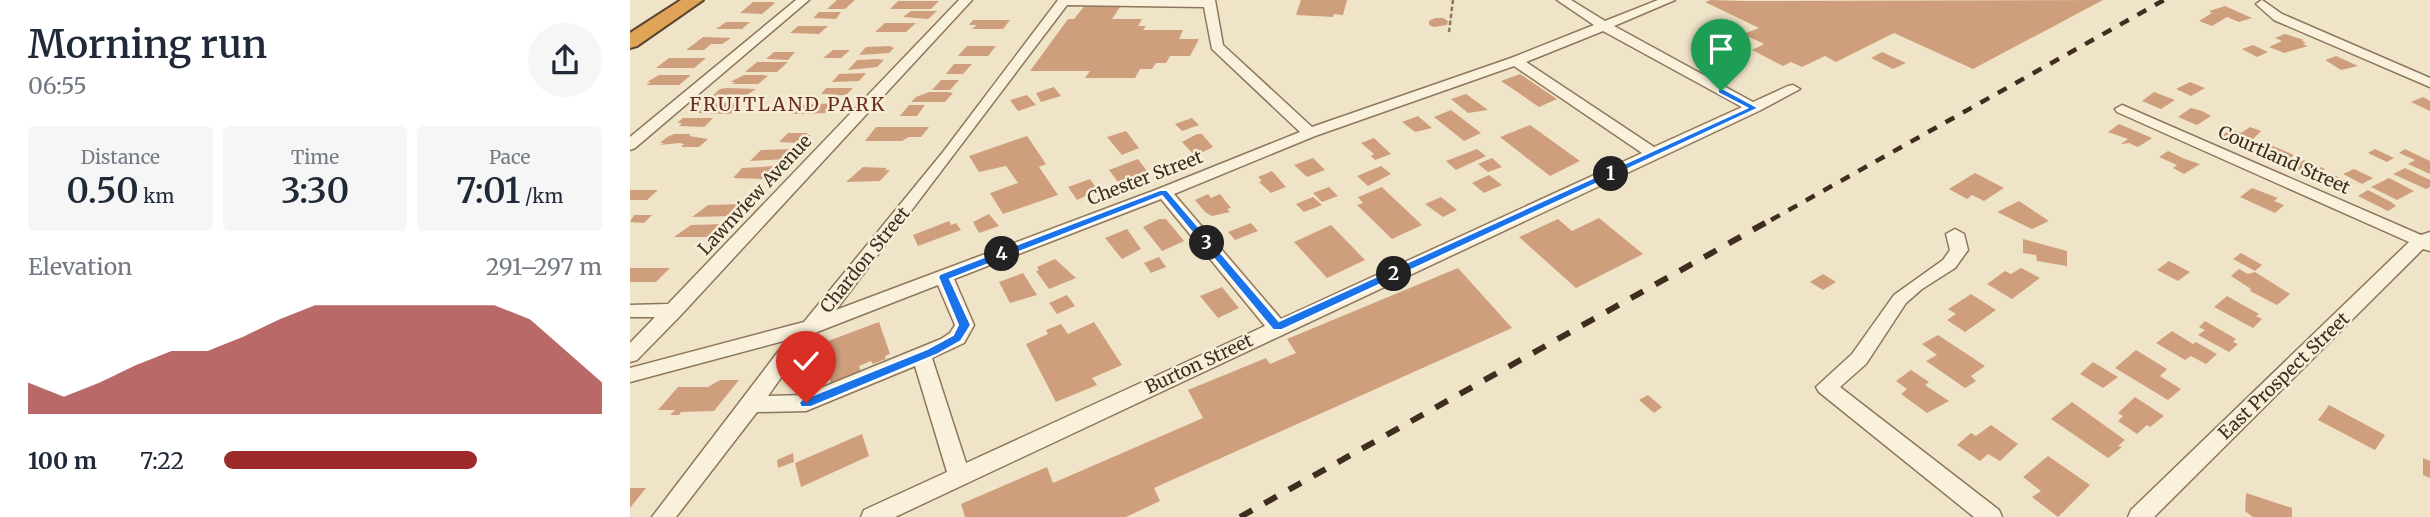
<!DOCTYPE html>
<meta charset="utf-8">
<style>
:root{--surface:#fff;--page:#f6f6f7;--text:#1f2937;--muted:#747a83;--accent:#9e2a2b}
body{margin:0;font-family:Merriweather,serif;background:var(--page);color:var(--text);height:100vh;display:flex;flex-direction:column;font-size:26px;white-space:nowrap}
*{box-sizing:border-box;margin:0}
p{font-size:23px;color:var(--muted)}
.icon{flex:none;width:38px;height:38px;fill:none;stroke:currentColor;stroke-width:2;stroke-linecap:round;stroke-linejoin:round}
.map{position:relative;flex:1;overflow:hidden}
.details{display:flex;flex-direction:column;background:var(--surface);width:630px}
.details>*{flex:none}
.pin{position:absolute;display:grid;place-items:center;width:60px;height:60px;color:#fff;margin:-72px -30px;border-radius:50% 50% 50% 0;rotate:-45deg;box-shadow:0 0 7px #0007}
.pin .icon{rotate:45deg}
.km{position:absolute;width:35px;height:35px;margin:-18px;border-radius:50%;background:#222;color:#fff;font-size:19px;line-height:35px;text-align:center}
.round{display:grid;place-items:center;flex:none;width:74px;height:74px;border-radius:37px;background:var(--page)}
.overview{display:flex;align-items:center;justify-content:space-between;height:119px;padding:0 28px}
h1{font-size:38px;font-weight:600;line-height:52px}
.figures{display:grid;grid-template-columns:repeat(3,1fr);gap:10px;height:119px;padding:7px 28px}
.figures div{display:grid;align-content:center;border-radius:7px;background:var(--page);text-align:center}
.figures b{font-size:35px;font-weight:600}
.figures small{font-size:19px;font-weight:400}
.figures p{font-size:19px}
.chart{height:196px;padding:14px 28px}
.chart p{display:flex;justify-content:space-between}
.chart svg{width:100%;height:126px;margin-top:7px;fill:var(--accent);opacity:.7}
ul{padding:0 28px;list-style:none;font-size:23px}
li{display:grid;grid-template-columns:112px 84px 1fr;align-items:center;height:52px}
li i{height:18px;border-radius:9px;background:var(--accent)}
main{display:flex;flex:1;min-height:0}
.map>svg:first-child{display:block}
.building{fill:#cf9f7d}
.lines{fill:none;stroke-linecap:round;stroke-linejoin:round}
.minor-casing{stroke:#8d765c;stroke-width:3}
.highway-casing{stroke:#5b4430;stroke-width:4}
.path{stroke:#8d765c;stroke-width:2.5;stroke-dasharray:4.5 2.5;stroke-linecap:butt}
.minor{fill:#faf1dc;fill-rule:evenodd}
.highway{fill:#e0a458;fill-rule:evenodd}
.rail-far1{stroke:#3d2e20;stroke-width:4.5;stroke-dasharray:10 10;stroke-linecap:butt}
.rail{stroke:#3d2e20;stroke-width:6;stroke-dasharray:14 14;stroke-linecap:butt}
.route{fill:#1a73e8;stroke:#fff;stroke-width:2}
.labels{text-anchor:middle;stroke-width:5;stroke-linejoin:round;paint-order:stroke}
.street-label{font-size:18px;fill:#3d2e20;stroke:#f7eed8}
.neighbourhood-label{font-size:19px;letter-spacing:2px;fill:#6b2e1e;stroke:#f7eed8}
</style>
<main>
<section class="details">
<div class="overview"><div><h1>Morning run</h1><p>06:55</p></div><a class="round"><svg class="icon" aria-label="share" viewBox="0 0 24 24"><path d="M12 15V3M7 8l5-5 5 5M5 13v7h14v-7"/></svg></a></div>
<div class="figures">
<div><p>Distance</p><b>0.50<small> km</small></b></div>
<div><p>Time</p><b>3:30</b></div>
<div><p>Pace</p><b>7:01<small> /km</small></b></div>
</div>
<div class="chart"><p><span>Elevation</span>291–297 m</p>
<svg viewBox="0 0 160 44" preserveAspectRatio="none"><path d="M0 44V33L10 38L20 33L30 27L40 22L50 22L60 17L70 11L80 6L90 6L100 6L110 6L120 6L130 6L140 11L150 22L160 33V44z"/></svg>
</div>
<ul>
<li><b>100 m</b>7:22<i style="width:67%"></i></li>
</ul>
</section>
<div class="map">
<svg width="1800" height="517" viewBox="0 0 1800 517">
<rect width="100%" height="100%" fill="#f0e4c8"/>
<!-- building -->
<g class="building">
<polygon points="207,0 225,0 215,9 197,9"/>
<polygon points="671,0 717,0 713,15 704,14 703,17 666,15"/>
<polygon points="1081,0 1113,1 1473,0 1343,69 1264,33 1206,62 1195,56 1172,67 1161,62 1153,66 1122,50 1134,44 1113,34 1129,28 1075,2"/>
<polygon points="268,1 309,1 301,9 260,9"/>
<polygon points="123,2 143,2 145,3 132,14 110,13"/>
<polygon points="456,4 492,4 482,19 512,19 508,26 516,26 513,30 553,30 549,39 569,39 560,56 540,56 536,63 526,63 522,69 510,69 505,78 455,78 460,71 400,71 438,19 444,19"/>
<polygon points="1595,6 1622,18 1609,22 1597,17 1582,26 1569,21 1582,13 1579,11"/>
<polygon points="281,11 307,11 298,19 273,17"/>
<polygon points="189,12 211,12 206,19 183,18"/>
<polygon points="805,18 813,18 818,21 817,25 804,27 799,25 799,21"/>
<polygon points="343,20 380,20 373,29 342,29 347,25 339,25"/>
<polygon points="96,22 120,22 112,29 86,29"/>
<polygon points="255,23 286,23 276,32 245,32"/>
<polygon points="168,26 198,26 189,34 160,33"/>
<polygon points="1655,34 1674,40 1672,41 1676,43 1673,44 1678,46 1654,53 1639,47 1652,41 1645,38"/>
<polygon points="73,37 101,38 92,44 81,44 74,50 56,50"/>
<polygon points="1623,45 1638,52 1627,57 1612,49"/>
<polygon points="260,46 264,48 259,53 229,55 236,47"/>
<polygon points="337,46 366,46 358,56 328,56"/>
<polygon points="203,50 220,50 211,58 193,58"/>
<polygon points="144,52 165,52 158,60 136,59"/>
<polygon points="1252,52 1276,63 1263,69 1241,58"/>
<polygon points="1706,56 1728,66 1711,70 1695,60"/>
<polygon points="39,58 76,58 64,68 26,68"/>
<polygon points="227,60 248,59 254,60 247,67 218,70"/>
<polygon points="127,62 158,62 147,72 115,72"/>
<polygon points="324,64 342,64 333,74 316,74"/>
<polygon points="236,73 229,81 202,82 209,74"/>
<polygon points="890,74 927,99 909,107 871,81"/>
<polygon points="29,75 61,75 49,85 16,85 21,82 17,82"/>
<polygon points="114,75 133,75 138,76 128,84 102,84 105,82 100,82"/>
<polygon points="311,80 329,80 320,90 302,90"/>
<polygon points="1560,82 1575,88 1561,96 1546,89"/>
<polygon points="424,87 431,96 411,102 406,93"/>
<polygon points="196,88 223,88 216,95 196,96 198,94 191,94"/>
<polygon points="90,89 97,88 126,89 112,98 80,98"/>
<polygon points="299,92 318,92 323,93 315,102 281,102 286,97"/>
<polygon points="1524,92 1545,100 1531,109 1512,101"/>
<polygon points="836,94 839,96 858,110 838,113 821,99"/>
<polygon points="397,95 406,105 388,111 380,100"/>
<polygon points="1793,97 1800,101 1800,111 1781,102"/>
<polygon points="80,103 112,103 100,114 67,113"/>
<polygon points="208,103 199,113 161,114 170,105"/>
<polygon points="279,105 295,105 287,116 270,116"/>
<polygon points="1561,108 1572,111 1581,116 1567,125 1548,117"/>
<polygon points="821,110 851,133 834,141 804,117"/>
<polygon points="788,116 802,128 785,132 772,122"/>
<polygon points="53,118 83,118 74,127 49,126 52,123 47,123"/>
<polygon points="562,118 569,125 552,131 545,124"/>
<polygon points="1489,124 1522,138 1508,147 1499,143 1491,144 1498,139 1478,132"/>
<polygon points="900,125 950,161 920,176 870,137"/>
<polygon points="246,127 299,127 291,137 279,137 272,141 235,141"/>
<polygon points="1620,127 1631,131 1616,146 1592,136 1600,129 1611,133"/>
<polygon points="496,131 509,148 492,155 477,137"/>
<polygon points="158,133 178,133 176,135 181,135 169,143 149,142"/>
<polygon points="44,134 61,134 59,136 78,139 69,147 51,147 54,144 50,143 30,145 34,143 30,143 37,137"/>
<polygon points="567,134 572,134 583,147 565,156 552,142"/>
<polygon points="397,136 416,164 409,167 428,195 373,214 360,193 388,183 376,166 349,172 339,156"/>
<polygon points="744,138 761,154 745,160 741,156 744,154 731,143"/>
<polygon points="1643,146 1664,155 1653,163 1632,154"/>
<polygon points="163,149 166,150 158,159 120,161 131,150"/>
<polygon points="847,149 856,156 826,170 816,161"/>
<polygon points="1745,149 1764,158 1757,162 1738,153"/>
<polygon points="1775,149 1800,161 1800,174 1778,164 1785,160 1769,153"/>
<polygon points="1538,151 1555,159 1570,164 1554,174 1543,168 1547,165 1529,157"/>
<polygon points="683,158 695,170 677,177 664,165"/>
<polygon points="862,158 872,167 858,172 848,164"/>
<polygon points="508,159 517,171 488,182 479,170"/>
<polygon points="1674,160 1695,169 1684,177 1663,167"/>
<polygon points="145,166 142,170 146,170 134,179 103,178 112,168"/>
<polygon points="751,166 761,174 738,186 727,176"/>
<polygon points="233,167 257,168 255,170 260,170 250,181 216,182"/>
<polygon points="1775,168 1800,180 1800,187 1796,189 1763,174"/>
<polygon points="1724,169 1743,178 1732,184 1713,174"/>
<polygon points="642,171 656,187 641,193 629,182 632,181 628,177"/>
<polygon points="1345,173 1374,188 1354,201 1342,195 1337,199 1319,189"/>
<polygon points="859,175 872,185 854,193 842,183"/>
<polygon points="1703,175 1723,183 1715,189 1696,180"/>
<polygon points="1759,178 1784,191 1767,200 1741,187"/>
<polygon points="460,179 468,190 447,200 438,187"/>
<polygon points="699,187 708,196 692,202 683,193"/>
<polygon points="752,187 758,193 792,225 762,239 727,205 733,203 728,197"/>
<polygon points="1622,188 1648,198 1644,201 1654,205 1645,213 1610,197"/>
<polygon points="0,190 28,190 17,200 0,200"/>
<polygon points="1738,190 1761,202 1766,206 1758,211 1728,196"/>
<polygon points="578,194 581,198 590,194 601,208 597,209 600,212 582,216 575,212 565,200"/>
<polygon points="683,197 692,205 674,212 666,204"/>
<polygon points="811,197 827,210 813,217 795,204"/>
<polygon points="1389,201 1419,221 1402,229 1367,212"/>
<polygon points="112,204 117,204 107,216 62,217 78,205"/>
<polygon points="359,214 369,226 349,233 343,222"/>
<polygon points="4,215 22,215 14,223 0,222"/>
<polygon points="969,218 1013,254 946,288 889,237 928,219 942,231"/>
<polygon points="529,219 536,219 554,241 532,251 513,227"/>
<polygon points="319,221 321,225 326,223 331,230 288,246 283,235"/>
<polygon points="621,223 628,231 605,240 598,232"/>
<polygon points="96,224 83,237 44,237 61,225"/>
<polygon points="701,225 735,260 697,278 664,242"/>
<polygon points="497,229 511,249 492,259 475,238"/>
<polygon points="1393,239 1437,251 1437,266 1407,261 1406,255 1393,253"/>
<polygon points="1611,253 1632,265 1625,271 1603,259"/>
<polygon points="529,257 536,267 521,273 514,263"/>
<polygon points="425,259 446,278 419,289 406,271 409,270 407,267"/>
<polygon points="1539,261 1560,272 1548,281 1527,270"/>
<polygon points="0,268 40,268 26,282 0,282"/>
<polygon points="828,268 882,328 524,488 530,501 496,517 335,517 331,504 417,467 423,483 573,418 558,390 636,358 640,364 666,353 657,339"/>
<polygon points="1391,268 1410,278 1382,299 1357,284 1375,271 1381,274"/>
<polygon points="1609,269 1618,274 1625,272 1660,294 1647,305 1620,291 1621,289 1601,276"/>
<polygon points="393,273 407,295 380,303 369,282"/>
<polygon points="1193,274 1206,282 1193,290 1180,282"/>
<polygon points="592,287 609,308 588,318 570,296"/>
<polygon points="1341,294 1366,310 1335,332 1317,320 1326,314 1318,309"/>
<polygon points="437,295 445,306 427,314 419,303"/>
<polygon points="1597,296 1629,314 1626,316 1632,319 1623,328 1584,307"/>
<polygon points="1575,321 1606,339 1603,342 1608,344 1599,352 1568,335 1575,330 1569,327"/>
<polygon points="249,322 260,354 255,356 256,359 243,364 241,361 229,366 231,372 201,384 195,363 187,366 182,354 191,350 190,344"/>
<polygon points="464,322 492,365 462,378 467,385 426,402 396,344 418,334 416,330 431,324 438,334"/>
<polygon points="1542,331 1563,344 1566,342 1587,354 1576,364 1561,356 1555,360 1526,343"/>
<polygon points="1308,335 1355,366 1341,376 1346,381 1335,388 1296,361 1307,355 1292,344"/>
<polygon points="1506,350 1537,369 1530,376 1551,389 1538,400 1485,368"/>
<polygon points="1463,362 1488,377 1473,388 1450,374"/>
<polygon points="1281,370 1299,382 1295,385 1319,401 1297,413 1271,394 1277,389 1266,381"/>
<polygon points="90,380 109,380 84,411 51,412 49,415 40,415 45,410 28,410 48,387 78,387"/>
<polygon points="1018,395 1032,407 1024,413 1009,400"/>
<polygon points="1505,397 1534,416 1520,427 1517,425 1507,434 1488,421 1493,416 1488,413"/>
<polygon points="1442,402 1495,440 1488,446 1492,447 1478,458 1421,419"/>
<polygon points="1699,405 1755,435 1745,450 1688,420"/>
<polygon points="1361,425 1388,444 1370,461 1358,454 1350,461 1327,445 1341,433 1346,436"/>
<polygon points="232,434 239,456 171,487 165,463"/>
<polygon points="163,453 164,462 148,468 147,460"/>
<polygon points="1418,456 1460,485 1428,517 1402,497 1411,491 1393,477"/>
<polygon points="1793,458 1800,461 1800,478 1793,475"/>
<polygon points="0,488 16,488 0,508"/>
<polygon points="1616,493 1662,508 1662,517 1623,517 1615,511"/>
</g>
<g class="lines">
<defs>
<g id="minor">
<polygon points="166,0 179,0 5,148 0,150 0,137"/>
<polygon points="329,0 342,0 51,315 7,360 0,362 0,343 25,317 0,317 0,305 38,304"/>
<path d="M585 0 593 45 682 127 881 58 964 25 927 0H941L975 21 1028 0H1045L984 26 1123 102 1158 86 1163 85 1170 89 1129 111 265 517H231L234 510 317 472 285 366 176 411 127 412 46 517H22L157 340 0 382V368L174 322 313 152 428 0ZM437 5 574 7 582 49 670 132 528 189 206 310ZM973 31 1112 107 1024 147 896 62ZM884 66 1012 153 651 319 544 194 685 136ZM531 199 635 326 336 463 302 358 334 343 344 325 324 279ZM308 285 325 325 320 333 311 339 174 395 138 396 169 352 187 332Z"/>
<polygon points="1632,0 1652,14 1800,78 1800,87 1644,20 1626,4"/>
<polygon points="1492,105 1791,235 1800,232 1800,251 1793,249 1524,517 1498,517 1501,510 1779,242 1487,112 1485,109"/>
<polygon points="1325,229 1334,234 1338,250 1325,268 1292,289 1276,303 1236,364 1210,387 1369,510 1372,517 1344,517 1189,392 1186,387 1222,354 1264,295 1313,260 1320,250 1316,234"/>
</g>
<polygon id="highway" points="51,0 73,0 7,46 0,48 0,33"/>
</defs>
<!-- minor casing -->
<use href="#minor" class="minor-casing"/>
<!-- highway casing -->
<use href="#highway" class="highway-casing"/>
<!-- path -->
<polyline class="path" points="819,32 823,0"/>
<!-- minor -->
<use href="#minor" class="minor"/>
<!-- highway -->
<use href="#highway" class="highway"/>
<!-- rail-far1 -->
<polyline class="rail-far1" points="1141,220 1534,0"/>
<!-- rail -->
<polyline class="rail" points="610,517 1144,218"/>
</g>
<!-- route -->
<polygon class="route" points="1088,89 1094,89 1129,108 652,330 643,330 532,196 320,279 341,325 331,341 306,355 181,407 171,407 169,403 171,400 297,349 323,335 328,325 308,277 310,274 530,190 537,190 649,321 1117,108 1088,93"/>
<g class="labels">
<!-- street labels -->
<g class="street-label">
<text transform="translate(1654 160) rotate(24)" y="6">Courtland Street</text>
<text transform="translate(515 178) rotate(-21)" y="6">Chester Street</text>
<text transform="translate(125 195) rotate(-47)" y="6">Lawnview Avenue</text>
<text transform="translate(235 260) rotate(-51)" y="6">Chardon Street</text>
<text transform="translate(569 364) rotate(-25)" y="6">Burton Street</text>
<text transform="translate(1654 376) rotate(-44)" y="6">East Prospect Street</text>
</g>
<!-- neighbourhood labels -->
<g class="neighbourhood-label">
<text x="158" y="111">FRUITLAND PARK</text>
</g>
</g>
</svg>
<div class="pin" style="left:1091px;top:91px;background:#1e9e55"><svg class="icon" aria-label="arrive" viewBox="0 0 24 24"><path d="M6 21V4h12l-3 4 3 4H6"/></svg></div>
<div class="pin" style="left:176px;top:403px;background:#d93025"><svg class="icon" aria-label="check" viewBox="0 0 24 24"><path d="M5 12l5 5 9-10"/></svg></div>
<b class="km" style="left:981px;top:174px">1</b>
<b class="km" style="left:764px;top:274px">2</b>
<b class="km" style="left:577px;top:243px">3</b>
<b class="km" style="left:372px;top:254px">4</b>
</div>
</main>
